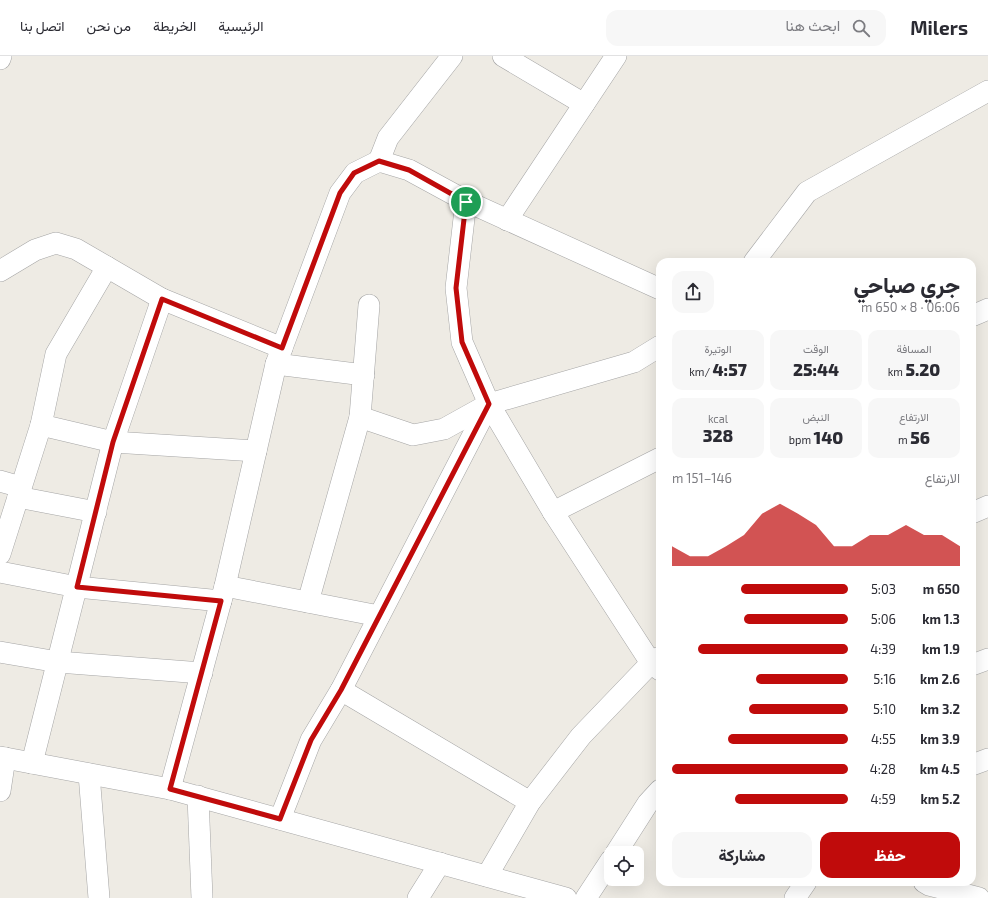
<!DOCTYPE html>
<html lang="ar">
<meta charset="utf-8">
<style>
:root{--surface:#fff;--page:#f7f7f7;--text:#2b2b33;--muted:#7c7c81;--line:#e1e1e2;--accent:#c00b0b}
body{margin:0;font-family:"Exo 2",Vazirmatn,sans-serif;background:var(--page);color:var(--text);direction:rtl;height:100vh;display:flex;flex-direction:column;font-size:15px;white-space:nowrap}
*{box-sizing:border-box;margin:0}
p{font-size:13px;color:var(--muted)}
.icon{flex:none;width:22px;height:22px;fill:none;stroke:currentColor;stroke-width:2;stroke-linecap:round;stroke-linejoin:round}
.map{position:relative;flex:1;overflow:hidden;direction:ltr}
.drawer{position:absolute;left:656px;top:202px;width:320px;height:628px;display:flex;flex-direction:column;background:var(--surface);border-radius:12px;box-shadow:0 4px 16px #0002;direction:rtl}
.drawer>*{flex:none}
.buttons{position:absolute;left:604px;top:790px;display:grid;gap:8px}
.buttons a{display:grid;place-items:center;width:40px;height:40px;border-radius:8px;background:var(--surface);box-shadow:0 4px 16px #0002;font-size:20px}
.pin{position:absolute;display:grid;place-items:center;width:34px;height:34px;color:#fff;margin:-17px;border:2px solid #fff;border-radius:50%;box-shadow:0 1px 4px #0007}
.round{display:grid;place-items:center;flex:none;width:42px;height:42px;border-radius:12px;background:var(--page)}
.head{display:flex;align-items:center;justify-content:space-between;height:68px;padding:0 16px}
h1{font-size:22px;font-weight:800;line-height:30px}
.figures{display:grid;grid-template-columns:repeat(3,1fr);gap:6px;height:68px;padding:4px 16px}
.figures div{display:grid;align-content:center;border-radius:10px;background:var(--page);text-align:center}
.figures b{font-size:17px;font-weight:800}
.figures small{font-size:11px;font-weight:400}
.figures p{font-size:11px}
.chart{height:112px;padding:8px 16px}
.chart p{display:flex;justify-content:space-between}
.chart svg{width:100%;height:72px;margin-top:4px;fill:var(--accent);opacity:.7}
.cta{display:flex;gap:8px;margin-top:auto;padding:8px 16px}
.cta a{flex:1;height:46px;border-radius:12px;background:var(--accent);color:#fff;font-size:16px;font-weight:800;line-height:46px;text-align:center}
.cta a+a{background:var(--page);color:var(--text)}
ul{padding:0 16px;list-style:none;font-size:13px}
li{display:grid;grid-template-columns:64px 48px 1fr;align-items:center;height:30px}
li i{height:10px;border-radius:5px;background:var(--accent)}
header{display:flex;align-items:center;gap:24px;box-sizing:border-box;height:56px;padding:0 20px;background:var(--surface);border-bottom:1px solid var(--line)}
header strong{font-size:19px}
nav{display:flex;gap:22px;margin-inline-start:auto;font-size:14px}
.search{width:280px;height:36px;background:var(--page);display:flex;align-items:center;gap:10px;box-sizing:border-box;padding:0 14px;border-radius:12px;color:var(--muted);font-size:15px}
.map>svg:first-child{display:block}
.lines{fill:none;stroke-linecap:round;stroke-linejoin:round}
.minor-casing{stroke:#a5a5a5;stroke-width:22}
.minor{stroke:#fff;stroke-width:21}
.route-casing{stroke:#fff;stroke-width:8}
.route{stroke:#c00b0b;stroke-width:5}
</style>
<header>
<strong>Milers</strong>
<div class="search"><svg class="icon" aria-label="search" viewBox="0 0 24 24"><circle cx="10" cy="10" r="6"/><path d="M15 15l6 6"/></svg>ابحث هنا</div>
<nav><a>الرئيسية</a><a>الخريطة</a><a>من نحن</a><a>اتصل بنا</a></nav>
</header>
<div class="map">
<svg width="988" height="842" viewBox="0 0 988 842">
<rect width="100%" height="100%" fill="#eeebe4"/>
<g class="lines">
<defs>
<g id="minor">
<polyline points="503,0 584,48"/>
<polyline points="0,3 1,0"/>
<polyline points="379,105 388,82 452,0"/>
<polyline points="466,145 456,232 462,286 489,348 553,456 651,607 660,614"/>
<polyline points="507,164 616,0"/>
<polyline points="754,206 807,136 988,35"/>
<polyline points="0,215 35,194 56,187 76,193 162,243 282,292"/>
<polyline points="972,260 988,253"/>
<polyline points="276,308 364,319"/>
<polyline points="360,361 413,379 444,373 489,348 634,306 660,290"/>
<polyline points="41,369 113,386 256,395"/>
<polyline points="0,425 21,431"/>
<polyline points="18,441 96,456"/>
<polyline points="553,456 660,402"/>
<polyline points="972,457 988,450"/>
<polyline points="0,498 41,369 56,298 107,211"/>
<polyline points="0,516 77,531 221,545"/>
<polyline points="225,530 379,560"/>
<polyline points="308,546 360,361 369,249"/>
<polyline points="0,596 58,606 202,617"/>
<polyline points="972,609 988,603"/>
<polyline points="341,634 530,746"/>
<polyline points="0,701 170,733 566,842"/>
<polyline points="32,707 113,386 162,243"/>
<polyline points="972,709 988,703"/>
<polyline points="89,718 99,842"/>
<polyline points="170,733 225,530 276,308 340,137 355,117 379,105 409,114 466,145 660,233"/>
<polyline points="0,735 5,702"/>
<polyline points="198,740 202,842"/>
<polyline points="280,763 311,684 341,634 489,348"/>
<polyline points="616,797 648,747 660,734"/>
<polyline points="487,820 530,746 581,680 651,607 660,601"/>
<polyline points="924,826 929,829 979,842"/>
<polyline points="418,842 440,807"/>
<polyline points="586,842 611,804"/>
<polyline points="795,842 806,826"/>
</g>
</defs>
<!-- minor casing -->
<use href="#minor" class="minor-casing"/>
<!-- minor -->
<use href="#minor" class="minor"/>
</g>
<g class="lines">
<defs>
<polygon id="route" points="379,105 409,114 466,146 456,232 462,286 489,348 341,634 311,684 280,763 170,733 221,545 77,531 113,386 162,243 282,292 340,137 354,117"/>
</defs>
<!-- route casing -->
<use href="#route" class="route-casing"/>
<!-- route -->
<use href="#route" class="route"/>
</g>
</svg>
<div class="buttons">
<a><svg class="icon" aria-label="locate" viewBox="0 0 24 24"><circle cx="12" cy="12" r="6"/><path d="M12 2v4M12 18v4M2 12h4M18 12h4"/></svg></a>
</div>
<div class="pin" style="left:466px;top:146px;background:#1e9e55"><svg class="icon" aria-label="arrive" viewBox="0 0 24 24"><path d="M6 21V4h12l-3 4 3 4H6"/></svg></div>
<section class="drawer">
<div class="head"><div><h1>جري صباحي</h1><p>06:06 · 8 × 650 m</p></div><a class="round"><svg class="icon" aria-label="share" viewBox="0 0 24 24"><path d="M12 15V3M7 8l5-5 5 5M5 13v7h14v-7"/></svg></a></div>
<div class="figures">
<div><p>المسافة</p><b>5.20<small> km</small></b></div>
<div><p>الوقت</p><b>25:44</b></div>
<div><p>الوتيرة</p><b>4:57<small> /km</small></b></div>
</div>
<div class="figures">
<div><p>الارتفاع</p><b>56<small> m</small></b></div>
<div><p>النبض</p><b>140<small> bpm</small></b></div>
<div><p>kcal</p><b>328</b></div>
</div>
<div class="chart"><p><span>الارتفاع</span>146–151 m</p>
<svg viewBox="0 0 160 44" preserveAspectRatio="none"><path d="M0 44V32L10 38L20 38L30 32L40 25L50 12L60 6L70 12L80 19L90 32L100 32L110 25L120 25L130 19L140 25L150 25L160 32V44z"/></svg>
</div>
<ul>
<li><b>650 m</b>5:03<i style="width:61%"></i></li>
<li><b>1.3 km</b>5:06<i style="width:59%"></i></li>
<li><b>1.9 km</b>4:39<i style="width:85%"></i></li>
<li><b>2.6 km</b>5:16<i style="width:52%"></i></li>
<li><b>3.2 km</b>5:10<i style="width:56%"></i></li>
<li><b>3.9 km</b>4:55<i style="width:68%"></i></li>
<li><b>4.5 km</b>4:28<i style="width:100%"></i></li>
<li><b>5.2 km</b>4:59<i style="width:64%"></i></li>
</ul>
<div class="cta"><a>حفظ</a><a>مشاركة</a></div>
</section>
</div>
